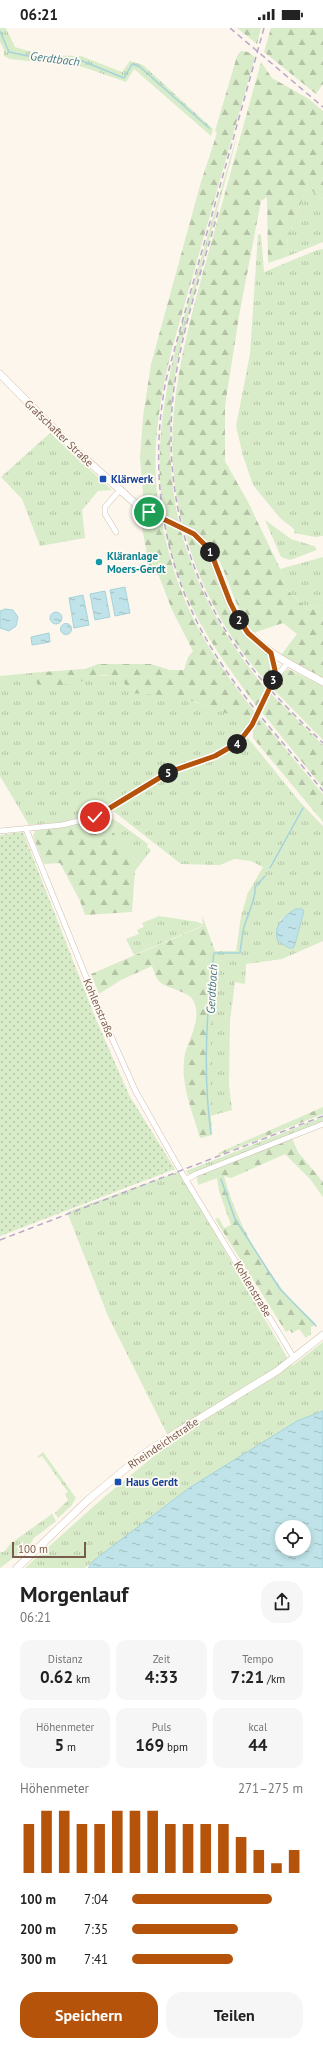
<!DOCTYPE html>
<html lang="de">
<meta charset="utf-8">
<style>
:root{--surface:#fff;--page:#f6f6f6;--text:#222;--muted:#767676;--accent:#b45309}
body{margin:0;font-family:"PT Sans",sans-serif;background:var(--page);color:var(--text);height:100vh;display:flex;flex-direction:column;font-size:15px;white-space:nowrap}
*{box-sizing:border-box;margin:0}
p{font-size:13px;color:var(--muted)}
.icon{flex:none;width:22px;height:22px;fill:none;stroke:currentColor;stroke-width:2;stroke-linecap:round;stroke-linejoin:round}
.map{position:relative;height:1540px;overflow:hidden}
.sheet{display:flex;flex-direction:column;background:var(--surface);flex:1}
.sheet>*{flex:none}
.buttons{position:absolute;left:275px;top:1492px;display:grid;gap:8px}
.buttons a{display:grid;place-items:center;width:36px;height:36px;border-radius:50%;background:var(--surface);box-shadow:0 2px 6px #0003;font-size:20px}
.scale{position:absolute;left:12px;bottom:10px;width:74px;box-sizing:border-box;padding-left:4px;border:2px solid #7a5c4d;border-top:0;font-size:11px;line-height:14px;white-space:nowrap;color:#7a5c4d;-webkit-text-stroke:3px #fffaf3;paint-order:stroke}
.pin{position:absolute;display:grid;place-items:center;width:34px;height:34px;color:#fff;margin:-17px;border:2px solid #fff;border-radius:50%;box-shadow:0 1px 4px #0007}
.km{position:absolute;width:20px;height:20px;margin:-10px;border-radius:50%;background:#222;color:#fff;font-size:11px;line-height:20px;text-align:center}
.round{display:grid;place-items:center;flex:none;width:42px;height:42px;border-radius:16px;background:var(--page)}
.overview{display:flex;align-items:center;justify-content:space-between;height:68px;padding:0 20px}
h1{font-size:22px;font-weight:700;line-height:30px}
.metrics{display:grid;grid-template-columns:repeat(3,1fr);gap:6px;height:68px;padding:4px 20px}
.metrics div{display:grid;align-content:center;border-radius:10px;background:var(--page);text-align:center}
.metrics b{font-size:17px;font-weight:700}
.metrics small{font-size:11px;font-weight:400}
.metrics p{font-size:11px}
.chart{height:112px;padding:8px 20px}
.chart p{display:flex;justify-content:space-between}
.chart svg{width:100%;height:72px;margin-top:4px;stroke:var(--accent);stroke-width:6}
.cta{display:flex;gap:8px;margin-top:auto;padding:8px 20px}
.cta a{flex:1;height:46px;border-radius:16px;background:var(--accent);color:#fff;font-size:16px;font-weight:700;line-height:46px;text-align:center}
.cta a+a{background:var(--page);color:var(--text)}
ul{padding:0 20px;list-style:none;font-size:13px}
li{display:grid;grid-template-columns:64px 48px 1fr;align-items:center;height:30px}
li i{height:10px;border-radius:5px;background:var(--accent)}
.status{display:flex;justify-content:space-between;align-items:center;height:28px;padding:0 20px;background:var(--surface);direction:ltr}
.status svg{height:11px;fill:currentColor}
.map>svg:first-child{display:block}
.grass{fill:url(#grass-tufts);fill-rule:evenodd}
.forest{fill:url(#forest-firs)}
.park{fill:url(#park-dots)}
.water{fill:url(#water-ripples);stroke:#a5d3da;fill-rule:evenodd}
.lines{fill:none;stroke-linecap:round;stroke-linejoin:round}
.stream{stroke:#a5d3da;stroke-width:1.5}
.street-casing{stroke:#d1beb0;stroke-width:6}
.secondary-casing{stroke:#d6c0b0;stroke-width:8}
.street{stroke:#fff;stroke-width:5}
.secondary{stroke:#fff;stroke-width:7}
.rail{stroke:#b9a8c9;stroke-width:1.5;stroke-dasharray:6 4;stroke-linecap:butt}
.route-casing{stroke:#fff;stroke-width:8}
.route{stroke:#b45309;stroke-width:5}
.transit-dot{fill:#1a4fb4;stroke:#fffaf3;stroke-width:1.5}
.culture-dot{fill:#0f9aa8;stroke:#fffaf3;stroke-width:1.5}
.labels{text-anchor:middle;stroke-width:3.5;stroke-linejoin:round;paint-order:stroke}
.street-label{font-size:11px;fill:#7a5c4d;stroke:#fffaf3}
.transit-label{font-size:11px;font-weight:bold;fill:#164399;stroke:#fffaf3;text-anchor:start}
.culture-label{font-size:11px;font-weight:bold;fill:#0d838f;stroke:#fffaf3;text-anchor:start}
.water-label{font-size:12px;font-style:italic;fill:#437c86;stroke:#fffaf3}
</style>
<div class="status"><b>06:21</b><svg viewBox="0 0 49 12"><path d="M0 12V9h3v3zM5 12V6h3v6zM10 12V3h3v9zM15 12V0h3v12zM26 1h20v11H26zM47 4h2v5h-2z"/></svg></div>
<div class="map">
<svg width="323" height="1540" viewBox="0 0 323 1540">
<defs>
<pattern id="grass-tufts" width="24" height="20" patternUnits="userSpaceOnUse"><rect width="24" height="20" fill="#d8ecc9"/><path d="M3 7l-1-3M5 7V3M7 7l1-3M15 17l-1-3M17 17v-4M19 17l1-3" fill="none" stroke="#b4c2a5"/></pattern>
<pattern id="forest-firs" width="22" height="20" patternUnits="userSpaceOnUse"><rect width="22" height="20" fill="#d8ecc9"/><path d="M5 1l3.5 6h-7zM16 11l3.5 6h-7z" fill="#b4c2a5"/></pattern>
<pattern id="park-dots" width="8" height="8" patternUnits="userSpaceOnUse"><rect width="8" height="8" fill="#d8ecc9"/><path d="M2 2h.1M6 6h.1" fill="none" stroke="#b4c2a5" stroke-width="1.8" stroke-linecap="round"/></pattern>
<pattern id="water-ripples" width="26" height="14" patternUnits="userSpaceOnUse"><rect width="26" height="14" fill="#bfe3e8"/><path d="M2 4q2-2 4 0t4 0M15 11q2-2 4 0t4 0" fill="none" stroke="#a0bbbe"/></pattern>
</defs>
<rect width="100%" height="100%" fill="#fdf6ec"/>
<!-- grass -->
<g class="grass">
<polygon points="0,0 6,0 15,19 42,27 81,28 122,44 130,33 143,37 213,101 211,108 134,41 126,54 83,39 10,31 4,28 4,22 0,14"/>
<polygon points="238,103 232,128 184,304 180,303"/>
<polygon points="307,159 323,171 323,214 286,229 288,209"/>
<polygon points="258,206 261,207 264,244 317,222 323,221 323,508 315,509 294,505 294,501 280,490 253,457 243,428 236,398 250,326"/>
<polygon points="50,405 112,462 98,463 82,482 85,510 40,518 22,471 1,449"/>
<polygon points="265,492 291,511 314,518 317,522 290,532 281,529"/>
<polygon points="323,529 323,577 308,582 286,561 286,553 280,541"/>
<path d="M41 644 36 651 72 655 97 648 113 647 121 651 130 664C172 664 209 678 247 692L250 694 243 704 300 774 323 798V913L282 931 246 936 245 956 235 954 230 993 229 1057 232 1082 210 1088 209 1042 213 953 212 936 215 923H236L241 888 248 865 263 839 251 833 234 831 220 837 181 836 108 779 103 782 64 794 29 797 0 748V648ZM296 881H302L303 888 295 916 293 920H289L281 914 277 903 281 891Z"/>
<polygon points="118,794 148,816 147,819 151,822 141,835 136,832 112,803"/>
<polygon points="159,888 198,894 204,897 134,927 126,911 139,906 137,902 144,899 142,895"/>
<polygon points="323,1089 323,1094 191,1146 188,1146 186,1143"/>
<polygon points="181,1143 187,1157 292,1338 323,1314 323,1383 297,1393 189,1460 85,1540 25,1540 103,1470 171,1414 108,1288 67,1184"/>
<polygon points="43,1424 76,1470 71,1478 58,1490 55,1485 68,1472 65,1466 68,1464 42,1428 38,1430 37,1429"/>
<polygon points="52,1486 56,1493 34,1510 28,1519 0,1540 0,1524 4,1524 11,1515"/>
</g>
<!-- forest -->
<g class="forest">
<polygon points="237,0 261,0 257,16"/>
<polygon points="271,0 323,0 323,56 316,66 264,24"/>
<path d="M241 23 248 24 255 29 172 321C158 375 150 432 160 487L144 478 140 430 143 389 151 336 201 154 217 105 215 103 237 28Z"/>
<path d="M261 34 272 50 309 71 323 83V171L307 159 288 209 286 229 268 235 267 169 261 173 239 288 225 378V433L248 474 286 553V561L308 582 323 577V650L281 627 297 606 283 595 253 605C231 577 226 531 204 510 198 504 190 500 183 497 156 402 186 307 211 215 228 155 244 95 261 34Z"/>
<path d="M180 303 184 304C168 368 165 431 179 495L164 488C153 425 164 364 180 303Z"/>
<path d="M139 483 162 494C177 573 206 622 255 684L250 694 196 674 161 667 130 665C127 660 124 653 119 650 104 641 86 653 71 656 60 657 47 659 37 656L36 651 41 644 85 641 98 636H151L170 642H184L188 629 193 623 172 582 159 548 149 538Z"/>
<path d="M165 496 181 503C198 565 226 612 266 661L258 680C216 624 175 567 165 496Z"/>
<path d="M185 505 198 513 208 529 222 566 244 606 269 628 273 643 268 656C229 612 201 562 185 505Z"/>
<polygon points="288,641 323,658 323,712 271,659 274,653"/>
<polygon points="269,664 323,717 323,760 261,683"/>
<polygon points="258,688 323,766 323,794 253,710 253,699"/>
<polygon points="103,787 108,788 118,794 112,803 136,832 141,835 135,843 132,884 85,887 80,873 60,835 44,836 33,808 35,803 75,797"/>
<path d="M202 887 215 923 212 936 214 975 209 1042 212 1107 200 1110C193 1085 181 1058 184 1032 186 1013 201 997 195 976 192 963 169 962 160 954 155 949 154 943 152 938L121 952 99 966 91 946 203 898Z"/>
<polygon points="323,1079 323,1086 219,1127 218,1125"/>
<path d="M292 1110 298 1124 323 1154V1169L310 1151 285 1126 231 1150 224 1148C236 1192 258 1231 286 1266 295 1277 307 1286 316 1296L311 1299V1306L306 1310 299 1301 292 1305 290 1302 286 1304 215 1191 219 1190 224 1200 231 1197 219 1163 217 1150 198 1157 197 1149Z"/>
</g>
<!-- park -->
<polygon class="park" points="23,804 95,989 129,1067 175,1141 0,1208 0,807"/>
<!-- water -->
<g class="water">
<polygon points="125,559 130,585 115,588 110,562"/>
<polygon points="105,563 110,589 95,592 90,566"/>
<polygon points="83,567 89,597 74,600 69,570"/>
<polygon points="5,581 13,582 18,589 16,598 9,603 0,600 0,583"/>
<circle cx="56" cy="590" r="6"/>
<circle cx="66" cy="601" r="5.5"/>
<polygon points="49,605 50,614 32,617 31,609"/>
<path d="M296 881H302L304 883 295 916 293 920H289L278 913C272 898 285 887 296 881Z"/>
<path d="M323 1383V1540H88L93 1533 189 1460 297 1393ZM282 1499H304V1521H282Z"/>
</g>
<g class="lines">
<!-- stream -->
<g class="stream">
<polyline points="0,3 9,24 52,33 80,32 124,50 132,36 140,39 209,100"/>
<polyline points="270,840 303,780"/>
<path d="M211 1106C203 1047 206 984 214 925H240C241 917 242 908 244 899 247 888 257 869 255 859L265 848"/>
<polyline points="221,1151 235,1191 280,1261 316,1298"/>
</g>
<defs>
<g id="street">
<polyline points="116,504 105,486 105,479 119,463"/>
<polyline points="271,625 275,642 274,649"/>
<polyline points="26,801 102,988 136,1064 186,1152 294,1330"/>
<polyline points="0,803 62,797 95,789 169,744 230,721 246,706 274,651 287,636"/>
<polyline points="186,1152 196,1146 323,1096"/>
</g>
<g id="secondary">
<path d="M0 346 70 417 137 477 194 505C215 524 219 550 230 575 252 620 281 631 323 654"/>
<polyline points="17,1540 88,1472 142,1427 179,1403 277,1343 323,1307"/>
</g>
</defs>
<!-- street casing -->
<use href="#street" class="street-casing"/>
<!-- secondary casing -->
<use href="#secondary" class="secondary-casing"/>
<!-- street -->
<use href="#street" class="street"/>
<!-- secondary -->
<use href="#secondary" class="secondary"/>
<!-- rail -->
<g class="rail">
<polyline points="230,0 323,79"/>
<path d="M264 0 166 352C149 440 161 530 205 609 235 663 284 715 323 763"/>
<path d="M218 184C202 242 182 301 174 360 163 448 182 537 231 611 256 650 290 683 323 715"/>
<polyline points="0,1212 323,1088"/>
</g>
</g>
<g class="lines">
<defs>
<polyline id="route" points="95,789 169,744 215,728 239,714 252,697 274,651 275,642 271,625 248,605 238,590 230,574 210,522 194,506 149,484"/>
</defs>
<!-- route casing -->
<use href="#route" class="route-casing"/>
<!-- route -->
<use href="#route" class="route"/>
</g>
<!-- markers -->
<g class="transit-dot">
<rect x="99" y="447" width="8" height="8" rx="2"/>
<rect x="114" y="1450" width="8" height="8" rx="2"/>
</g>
<circle class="culture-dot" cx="99" cy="534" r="4"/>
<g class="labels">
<!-- street labels -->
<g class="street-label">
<text transform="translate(59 405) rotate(44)" y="4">Grafschafter Straße</text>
<text transform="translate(99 980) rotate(67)" y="4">Kohlenstraße</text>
<text transform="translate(253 1261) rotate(59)" y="4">Kohlenstraße</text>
<text transform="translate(163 1415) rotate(-34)" y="4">Rheindeichstraße</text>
</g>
<!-- transit labels -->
<g class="transit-label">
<text x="111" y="455">Klärwerk</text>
<text x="126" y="1458">Haus Gerdt</text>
</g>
<!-- culture labels -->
<g class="culture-label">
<text x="107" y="532">Kläranlage<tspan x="107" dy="13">Moers-Gerdt</tspan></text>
</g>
<!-- water labels -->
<g class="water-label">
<text transform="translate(55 31) rotate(7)" y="4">Gerdtbach</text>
<text transform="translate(212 961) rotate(-87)" y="4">Gerdtbach</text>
</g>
</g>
</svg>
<div class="buttons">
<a><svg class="icon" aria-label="locate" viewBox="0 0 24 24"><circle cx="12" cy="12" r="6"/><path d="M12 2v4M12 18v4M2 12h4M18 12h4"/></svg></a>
</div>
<div class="scale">100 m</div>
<div class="pin" style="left:149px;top:484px;background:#1e9e55"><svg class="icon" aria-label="arrive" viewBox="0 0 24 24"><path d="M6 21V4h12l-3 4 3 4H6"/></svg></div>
<div class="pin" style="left:95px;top:789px;background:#d93025"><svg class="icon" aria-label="check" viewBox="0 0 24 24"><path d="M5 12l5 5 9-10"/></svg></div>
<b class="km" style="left:210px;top:524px">1</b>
<b class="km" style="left:239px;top:592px">2</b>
<b class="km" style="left:273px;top:652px">3</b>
<b class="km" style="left:237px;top:716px">4</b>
<b class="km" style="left:168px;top:745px">5</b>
</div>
<section class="sheet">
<div class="overview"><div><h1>Morgenlauf</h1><p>06:21</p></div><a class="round"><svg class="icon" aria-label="share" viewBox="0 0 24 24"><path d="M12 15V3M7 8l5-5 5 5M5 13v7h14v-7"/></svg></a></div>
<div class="metrics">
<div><p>Distanz</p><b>0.62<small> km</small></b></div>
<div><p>Zeit</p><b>4:33</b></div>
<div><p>Tempo</p><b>7:21<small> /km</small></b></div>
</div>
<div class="metrics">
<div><p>Höhenmeter</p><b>5<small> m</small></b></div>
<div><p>Puls</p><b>169<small> bpm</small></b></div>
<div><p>kcal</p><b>44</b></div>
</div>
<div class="chart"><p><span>Höhenmeter</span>271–275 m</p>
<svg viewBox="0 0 160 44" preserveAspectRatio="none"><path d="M5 44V14M15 44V6M25 44V6M35 44V14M45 44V14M55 44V6M65 44V6M75 44V6M85 44V14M95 44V14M105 44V14M115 44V14M125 44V22M135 44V30M145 44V38M155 44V30"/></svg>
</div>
<ul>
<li><b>100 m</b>7:04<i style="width:82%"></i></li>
<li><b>200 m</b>7:35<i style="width:62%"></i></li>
<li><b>300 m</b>7:41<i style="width:59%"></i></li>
</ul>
<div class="cta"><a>Speichern</a><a>Teilen</a></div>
</section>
